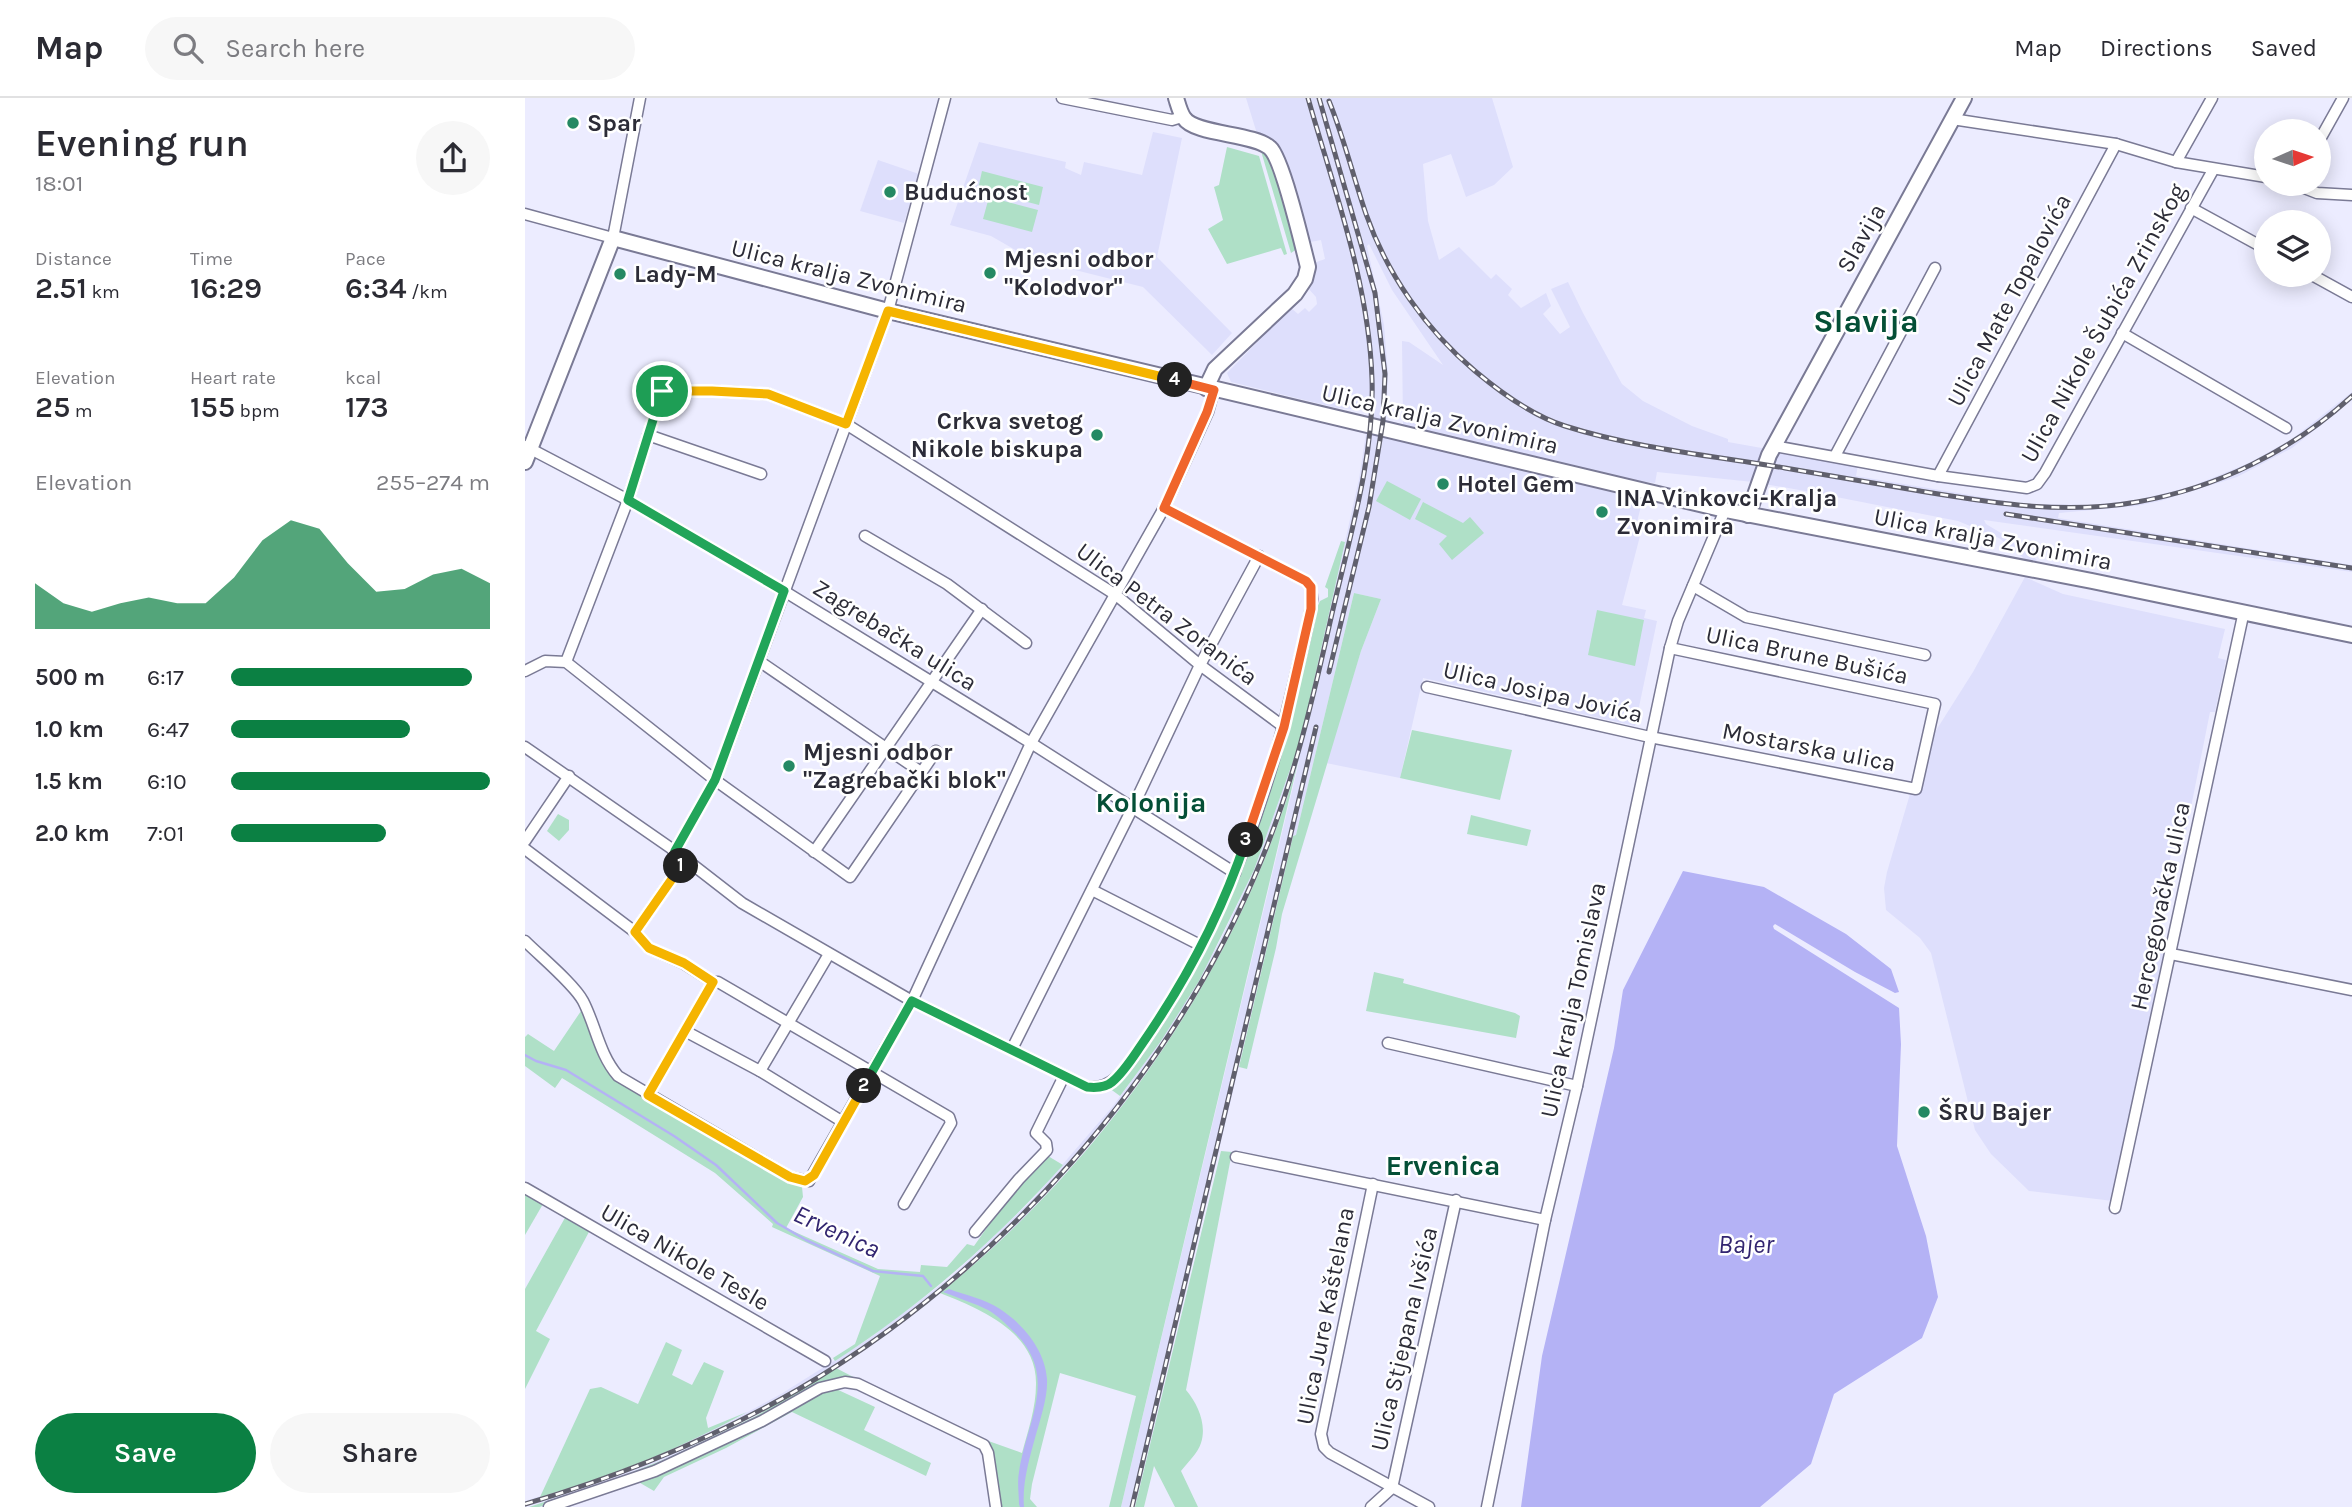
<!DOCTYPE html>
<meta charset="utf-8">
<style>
:root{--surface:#fff;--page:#f7f7f7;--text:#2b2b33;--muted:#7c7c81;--line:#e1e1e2;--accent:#0b8043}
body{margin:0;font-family:Karla,sans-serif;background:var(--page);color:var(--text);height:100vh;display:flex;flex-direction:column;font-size:26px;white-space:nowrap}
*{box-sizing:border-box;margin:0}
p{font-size:23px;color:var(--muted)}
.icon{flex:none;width:38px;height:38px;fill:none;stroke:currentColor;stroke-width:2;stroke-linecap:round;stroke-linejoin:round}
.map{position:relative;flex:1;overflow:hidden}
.details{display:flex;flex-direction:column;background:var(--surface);width:525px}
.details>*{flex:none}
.needle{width:46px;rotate:87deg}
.controls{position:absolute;left:1729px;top:21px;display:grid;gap:14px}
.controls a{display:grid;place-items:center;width:77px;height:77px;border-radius:50%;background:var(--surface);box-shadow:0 4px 18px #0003;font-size:35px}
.pin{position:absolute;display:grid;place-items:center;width:60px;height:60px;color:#fff;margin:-30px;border:4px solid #fff;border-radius:50%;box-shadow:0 2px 7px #0007}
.km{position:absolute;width:35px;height:35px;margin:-18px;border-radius:50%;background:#222;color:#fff;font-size:19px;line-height:35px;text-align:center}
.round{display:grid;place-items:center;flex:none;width:74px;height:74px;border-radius:37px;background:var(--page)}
.overview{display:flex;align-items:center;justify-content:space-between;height:119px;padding:0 35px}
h1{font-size:38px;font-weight:600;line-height:52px}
.figures{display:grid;grid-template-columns:repeat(3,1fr);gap:10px;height:119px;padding:7px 35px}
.figures div{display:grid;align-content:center}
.figures b{font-size:30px;font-weight:600}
.figures small{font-size:19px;font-weight:400}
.figures p{font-size:19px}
.chart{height:196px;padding:14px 35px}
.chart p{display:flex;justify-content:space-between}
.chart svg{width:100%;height:126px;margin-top:7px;fill:var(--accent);opacity:.7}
.button{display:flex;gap:14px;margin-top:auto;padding:14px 35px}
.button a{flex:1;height:80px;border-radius:42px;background:var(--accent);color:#fff;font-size:28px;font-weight:600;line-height:80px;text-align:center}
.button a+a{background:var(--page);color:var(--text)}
ul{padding:0 35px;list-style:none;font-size:23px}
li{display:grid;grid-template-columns:112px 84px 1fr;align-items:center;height:52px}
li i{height:18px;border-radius:9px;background:var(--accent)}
header{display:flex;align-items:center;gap:42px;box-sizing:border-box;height:98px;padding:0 35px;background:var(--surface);border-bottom:2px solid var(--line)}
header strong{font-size:33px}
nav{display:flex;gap:38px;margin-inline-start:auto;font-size:24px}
.search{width:490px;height:63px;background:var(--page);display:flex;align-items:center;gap:18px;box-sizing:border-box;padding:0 24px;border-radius:38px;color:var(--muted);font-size:26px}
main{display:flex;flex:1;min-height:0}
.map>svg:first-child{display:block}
.built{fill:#dedffc;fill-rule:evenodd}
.green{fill:#afe0c7}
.water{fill:#b4b2f5}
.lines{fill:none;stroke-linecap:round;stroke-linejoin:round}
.stream{stroke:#b4b2f5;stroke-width:2.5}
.street-casing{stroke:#7a7a95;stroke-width:13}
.secondary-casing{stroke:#7a7a95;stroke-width:18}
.street{stroke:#fff;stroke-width:10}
.secondary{stroke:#fff;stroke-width:14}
.rail-casing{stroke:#60606d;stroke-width:5}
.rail{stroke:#fff;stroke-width:2.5;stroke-dasharray:8;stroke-linecap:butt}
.split-1-casing{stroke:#fff;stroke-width:14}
.split-2-casing{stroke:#fff;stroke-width:14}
.split-3-casing{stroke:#fff;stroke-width:14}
.split-4-casing{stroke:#fff;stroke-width:14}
.split-5-casing{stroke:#fff;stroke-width:14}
.split-1{stroke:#22a559;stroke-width:9}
.split-2{stroke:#f5b400;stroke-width:9}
.split-3{stroke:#22a559;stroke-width:9}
.split-4{stroke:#f0652b;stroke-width:9}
.split-5{stroke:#f5b400;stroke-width:9}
.poi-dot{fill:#258963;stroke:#fff;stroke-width:2.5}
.labels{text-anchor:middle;stroke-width:5;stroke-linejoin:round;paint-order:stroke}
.poi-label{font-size:24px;font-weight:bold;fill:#2c2c37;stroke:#fff;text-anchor:start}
.street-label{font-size:24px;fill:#2c2c37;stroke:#fff}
.water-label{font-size:26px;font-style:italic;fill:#322570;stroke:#fff}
.quarter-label{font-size:28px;font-weight:bold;fill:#044f36;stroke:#fff}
.district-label{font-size:32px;font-weight:bold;fill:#044f36;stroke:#fff}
</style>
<header>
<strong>Map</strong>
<div class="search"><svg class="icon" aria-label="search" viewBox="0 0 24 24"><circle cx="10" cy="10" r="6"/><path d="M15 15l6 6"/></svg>Search here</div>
<nav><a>Map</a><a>Directions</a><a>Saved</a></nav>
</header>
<main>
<section class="details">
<div class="overview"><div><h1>Evening run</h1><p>18:01</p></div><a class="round"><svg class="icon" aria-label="share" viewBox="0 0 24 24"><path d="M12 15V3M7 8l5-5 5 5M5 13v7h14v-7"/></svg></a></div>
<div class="figures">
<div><p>Distance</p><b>2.51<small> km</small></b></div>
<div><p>Time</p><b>16:29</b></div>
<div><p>Pace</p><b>6:34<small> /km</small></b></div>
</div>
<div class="figures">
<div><p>Elevation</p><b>25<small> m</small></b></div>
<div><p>Heart rate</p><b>155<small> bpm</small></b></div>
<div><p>kcal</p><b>173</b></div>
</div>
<div class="chart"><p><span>Elevation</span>255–274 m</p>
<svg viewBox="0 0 160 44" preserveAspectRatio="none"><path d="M0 44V28L10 35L20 38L30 35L40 33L50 35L60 35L70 26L80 13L90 6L100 9L110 21L120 31L130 30L140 25L150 23L160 28V44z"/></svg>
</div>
<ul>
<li><b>500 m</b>6:17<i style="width:93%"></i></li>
<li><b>1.0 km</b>6:47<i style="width:69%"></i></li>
<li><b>1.5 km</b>6:10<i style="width:100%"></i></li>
<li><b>2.0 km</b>7:01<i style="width:60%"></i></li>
</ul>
<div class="button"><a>Save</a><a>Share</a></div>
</section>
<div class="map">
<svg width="1827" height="1409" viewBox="0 0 1827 1409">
<rect width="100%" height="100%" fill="#ececff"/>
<!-- built -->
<g class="built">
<path d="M721 0H967L988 69 969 87 941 99 926 56 898 66 903 123 914 162 934 149 966 181 971 176 987 191 983 197 996 210 1021 195 1026 208 1018 216 1035 236 1045 229 1026 191 1043 184 1058 215 1097 286 1118 303 1167 328 1203 341V344L1333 367 1331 378 1499 406 1567 407 1612 402 1665 389 1724 365 1767 341 1827 294V302L1767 350 1712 379 1635 403 1611 408 1534 415 1533 420 1827 467V474L1459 422 1461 426 1494 446 1512 462 1507 467 1474 440 1433 423 1286 394 1228 384 1132 374 1130 385 1122 384 1109 436 1115 438 1097 507 1121 512 1119 520 1132 523 1110 628 898 580 875 680 801 665 836 553 856 501 829 495 771 737 768 738 610 1409H596L775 660 733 774 684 876 633 957 593 1013 495 1125 430 1183 366 1234 266 1299 143 1360 57 1393 0 1409V1403L99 1372 206 1323 256 1296 342 1242 426 1179 506 1103 588 1008 636 943 673 883 697 839 729 772 776 641 834 381 843 323V312L812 310 706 284 702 275 766 210 773 216 780 210 784 214 792 206 791 199 782 189 786 166 800 161 796 142 780 145 754 53 733 39ZM844 146 867 192 918 267 884 244 877 243 878 326 876 330 861 327 863 276 859 227 842 148Z"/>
<polygon points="628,34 657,40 632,159 707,235 687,257 618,189 506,161 466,138 425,127 454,44 541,64 540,70 556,77 559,64 617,77"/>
<polygon points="353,62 394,76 379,125 335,113"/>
<polygon points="1500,479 1538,496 1700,531 1693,560 1701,562 1690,614 1685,614 1659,744 1649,742 1628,842 1645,846 1588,1103 1504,1093 1466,1056 1450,1032 1406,855 1395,840 1361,812 1359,790 1362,774 1385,696 1389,697 1395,692 1410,634 1448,574"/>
</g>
<!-- green -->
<g class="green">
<polygon points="702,49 734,58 762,156 759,157 756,150 702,166 683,131 698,122 689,89 694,87"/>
<path d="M736 53C757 70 765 125 772 151L766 155Z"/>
<polygon points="457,73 518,89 514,107 453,91"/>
<polygon points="464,99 513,112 507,134 458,121"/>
<polygon points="862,383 896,401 885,422 851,403"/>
<polygon points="898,404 938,425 945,419 959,435 927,462 914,446 922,438 890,421"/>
<polygon points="816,443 820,444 776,641 729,772 674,883 636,943 595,998 584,990 680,847 764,632 786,523 795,503 803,499 803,491 800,489"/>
<polygon points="829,495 856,501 836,553 757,816 751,850 722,971 714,969 768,738 771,737"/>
<polygon points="1072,512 1119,522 1110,568 1063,557"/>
<polygon points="887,632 987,652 975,702 875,680"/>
<path d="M774 660 596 1409H584L611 1298 535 1275 507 1386 505 1401 512 1409H474L455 1340 497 1355C503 1333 511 1310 511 1286 512 1234 455 1211 415 1195 580 1063 718 865 774 660Z"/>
<polygon points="33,716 44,722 44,732 34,743 22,733"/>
<polygon points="946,717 1006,732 1002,748 942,736"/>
<polygon points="849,874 879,881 878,885 990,915 995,918 991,940 841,913"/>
<path d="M58 910 92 982 277 1089 278 1099 261 1130 353 1171 395 1174 396 1167 422 1169 442 1146 449 1148 487 1094 523 1058 538 1067C470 1143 395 1208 310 1263L308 1260 330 1246 355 1178 247 1129 248 1126 190 1075 37 980 30 990 0 968V939L3 936 29 953Z"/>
<path d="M696 1053 707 1054 661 1292C673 1306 682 1327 676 1345 673 1355 662 1365 656 1373L673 1409H650L629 1368 619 1409H610Z"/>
<polygon points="0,1096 18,1106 0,1137"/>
<polygon points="41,1118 65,1132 11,1233 25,1241 0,1291 0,1191"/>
<path d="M141 1244 157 1252 147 1277 167 1287 179 1264 199 1273 181 1320 183 1330 222 1314C157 1350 87 1378 15 1399L65 1291 76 1289 113 1306Z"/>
<polygon points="311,1270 336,1283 274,1300 140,1366 70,1392 14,1409 4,1409 92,1380 143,1360 231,1318"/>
<polygon points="309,1290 350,1309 339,1332 406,1365 401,1378 267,1314 201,1350 139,1379 129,1393 110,1382"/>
</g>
<!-- water -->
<g class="water">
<polygon points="1158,773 1239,789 1321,836 1366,871 1374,894 1370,895 1330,874 1250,826 1248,828 1249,831 1374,910 1376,946 1372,1048 1401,1138 1413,1199 1397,1240 1309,1296 1286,1366 1235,1409 996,1409 1017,1258 1089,950 1098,892"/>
<path d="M424 1191C440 1197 460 1201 475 1211 498 1226 520 1252 522 1281 523 1299 515 1322 510 1340 504 1362 497 1386 499 1409H495L494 1406C494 1396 492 1384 494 1374 502 1321 535 1278 488 1233 481 1226 472 1217 463 1212 449 1205 433 1200 418 1194Z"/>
</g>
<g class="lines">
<!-- stream -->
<polyline class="stream" points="0,957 11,963 41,972 149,1038 191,1067 252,1125 281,1142 348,1173 398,1178 406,1188"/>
<defs>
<g id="street">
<polyline points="537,0 647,22 657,19"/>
<polyline points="1427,21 1591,46 1651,64 1741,79"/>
<polyline points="1794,43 1818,0"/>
<polyline points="1651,64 1687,0"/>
<polyline points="1769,86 1792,95 1827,97"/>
<polyline points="1666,110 1741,151"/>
<polyline points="0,116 88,140 115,0"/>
<polyline points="1787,177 1827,199"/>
<polyline points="1597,235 1761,330"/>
<polyline points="123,337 236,376"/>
<polyline points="0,348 103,402 259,493 506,645 710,775"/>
<polyline points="1249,348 1413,378 1502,390 1512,386 1520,375 1688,72"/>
<polyline points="1310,358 1410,170"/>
<polyline points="1413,378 1591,46"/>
<polyline points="340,438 422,486 501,545"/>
<polyline points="1168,488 1221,519 1400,557"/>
<polyline points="234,563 396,674"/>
<polyline points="41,564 103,402 137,293 187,293 243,296 321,326 591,497 675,567 759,629"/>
<polyline points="0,573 20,563 41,564 190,682 325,779 411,653"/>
<polyline points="902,589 1125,639 1391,691 1410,606 1145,550"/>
<path d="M0 649 150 753 217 805 387 903 562 989C591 993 605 963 620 942 694 836 740 710 769 584 775 557 784 529 787 501L786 489 781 483 639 410"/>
<polyline points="0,743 44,678"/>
<polyline points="0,751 110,834 124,850 158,865 188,884 193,884 424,1019 426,1025 379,1106"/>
<polyline points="150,753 190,682 363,213 420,0"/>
<polyline points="289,754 457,511"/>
<polyline points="567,792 675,847"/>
<polyline points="110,834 160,762"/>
<path d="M0 843C15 858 49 886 58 903 71 928 74 956 93 978L265 1079 284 1083 387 903 506 645 639 410 683 314 689 292"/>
<polyline points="1646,856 1827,892"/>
<polyline points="160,933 235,973 318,1024"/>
<polyline points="863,945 1052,988"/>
<polyline points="487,951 607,711 675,567 734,458"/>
<polyline points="235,973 304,856"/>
<polyline points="123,997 188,884"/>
<polyline points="711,1059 1020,1122"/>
<polyline points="848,1086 796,1336 799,1349 805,1355 904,1409"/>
<polyline points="0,1090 300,1263"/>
<polyline points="1590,1110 1719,513"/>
<polyline points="450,1134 494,1081 522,1052 521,1045 511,1035 539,978"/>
<polyline points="24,1409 130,1373 237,1323 295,1290 320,1284 333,1286 459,1347 463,1355 471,1409"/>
<polyline points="846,1409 867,1390 931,1102"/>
<polyline points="962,1409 1020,1122 1052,988 1145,550 1153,523 1200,412"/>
</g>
<g id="secondary">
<path d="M651 0C653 6 655 15 659 20 670 37 729 35 745 50 757 60 778 149 783 169L780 181 770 196 690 271 681 290"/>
<polyline points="0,364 88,140 363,213 1200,412 1567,483 1827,537"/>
<polyline points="1223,417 1244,357 1439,0"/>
</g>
</defs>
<!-- street casing -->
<use href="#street" class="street-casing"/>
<!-- secondary casing -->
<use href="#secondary" class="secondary-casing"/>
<!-- street -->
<use href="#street" class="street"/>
<!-- secondary -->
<use href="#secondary" class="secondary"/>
<defs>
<g id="rail">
<polyline points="794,0 850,195 860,276 858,323 844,409 804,574"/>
<path d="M804 3C819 40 828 78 841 116 862 176 901 232 950 273 975 294 1008 318 1040 328 1109 350 1189 358 1260 370 1305 378 1350 385 1395 393 1468 405 1539 417 1612 404 1692 390 1767 353 1827 298"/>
<polyline points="1481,416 1827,470"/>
<path d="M0 1406C96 1378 187 1341 274 1291 474 1174 648 978 736 763 767 688 786 609 804 529 821 451 850 361 847 281 844 185 809 92 783 0"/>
<polyline points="607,1409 791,629"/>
</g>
</defs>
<!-- rail casing -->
<use href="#rail" class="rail-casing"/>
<!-- rail -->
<use href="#rail" class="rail"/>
</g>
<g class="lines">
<defs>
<polyline id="split-1" points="137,293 103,402 259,493 190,682 150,753 160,762 156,768"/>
<polyline id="split-2" points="156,768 110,834 124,850 159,865 188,884 123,997 265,1079 280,1083 289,1077 339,988"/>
<path id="split-3" d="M339 988 387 903 562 989C571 990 580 990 587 984 599 974 608 959 617 946 660 884 697 814 721 742"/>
<polyline id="split-4" points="650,282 689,292 682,314 639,410 781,483 786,489 786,511 759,629 721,742"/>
<polyline id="split-5" points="137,293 187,293 243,296 321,326 363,213 650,282"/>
</defs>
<!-- split-1 casing -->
<use href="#split-1" class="split-1-casing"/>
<!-- split-2 casing -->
<use href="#split-2" class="split-2-casing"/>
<!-- split-3 casing -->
<use href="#split-3" class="split-3-casing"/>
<!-- split-4 casing -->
<use href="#split-4" class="split-4-casing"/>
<!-- split-5 casing -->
<use href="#split-5" class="split-5-casing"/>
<!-- split-1 -->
<use href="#split-1" class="split-1"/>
<!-- split-2 -->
<use href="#split-2" class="split-2"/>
<!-- split-3 -->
<use href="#split-3" class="split-3"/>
<!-- split-4 -->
<use href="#split-4" class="split-4"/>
<!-- split-5 -->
<use href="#split-5" class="split-5"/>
</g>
<!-- markers -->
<g class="poi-dot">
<circle cx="48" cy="25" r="7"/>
<circle cx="365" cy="94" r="7"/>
<circle cx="465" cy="175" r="7"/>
<circle cx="95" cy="176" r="7"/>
<circle cx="572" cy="337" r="7"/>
<circle cx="918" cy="386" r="7"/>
<circle cx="1077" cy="414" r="7"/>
<circle cx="264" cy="668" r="7"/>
<circle cx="1399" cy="1014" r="7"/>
</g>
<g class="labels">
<!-- poi labels -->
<g class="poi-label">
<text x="62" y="33">Spar</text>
<text x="379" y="102">Budućnost</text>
<text x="479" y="169">Mjesni odbor<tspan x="479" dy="28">"Kolodvor"</tspan></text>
<text x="109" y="184">Lady-M</text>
<text x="558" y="331" text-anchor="end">Crkva svetog<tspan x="558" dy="28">Nikole biskupa</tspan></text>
<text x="932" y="394">Hotel Gem</text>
<text x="1091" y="408">INA Vinkovci-Kralja<tspan x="1091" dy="28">Zvonimira</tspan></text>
<text x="278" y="662">Mjesni odbor<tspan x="278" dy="28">"Zagrebački blok"</tspan></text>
<text x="1413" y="1022">ŠRU Bajer</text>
</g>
<!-- street labels -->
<g class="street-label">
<text transform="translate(1336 140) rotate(-61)" y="8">Slavija</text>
<text transform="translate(324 178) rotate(14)" y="8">Ulica kralja Zvonimira</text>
<text transform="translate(1484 202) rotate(-62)" y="8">Ulica Mate Topalovića</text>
<text transform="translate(1578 225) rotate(-61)" y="8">Ulica Nikole Šubića Zrinskog</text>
<text transform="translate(915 321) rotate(13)" y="8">Ulica kralja Zvonimira</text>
<text transform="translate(1468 441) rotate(11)" y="8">Ulica kralja Zvonimira</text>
<text transform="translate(642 516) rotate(37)" y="8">Ulica Petra Zoranića</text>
<text transform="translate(370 537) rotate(32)" y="8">Zagrebačka ulica</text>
<text transform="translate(1282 557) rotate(12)" y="8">Ulica Brune Bušića</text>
<text transform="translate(1018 594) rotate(13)" y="8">Ulica Josipa Jovića</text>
<text transform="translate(1284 649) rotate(11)" y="8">Mostarska ulica</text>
<text transform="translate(1635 808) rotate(-78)" y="8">Hercegovačka ulica</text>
<text transform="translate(1048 902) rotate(-78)" y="8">Ulica kralja Tomislava</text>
<text transform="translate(160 1159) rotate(30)" y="8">Ulica Nikole Tesle</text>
<text transform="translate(800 1218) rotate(-79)" y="8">Ulica Jure Kaštelana</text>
<text transform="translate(879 1241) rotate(-77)" y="8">Ulica Stjepana Ivšića</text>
</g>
<!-- water labels -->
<g class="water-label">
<text transform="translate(312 1133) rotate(25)" y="9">Ervenica</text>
<text x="1221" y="1155">Bajer</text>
</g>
<!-- quarter labels -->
<g class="quarter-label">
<text x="626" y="714">Kolonija</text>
<text x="918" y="1077">Ervenica</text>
</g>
<!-- district labels -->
<g class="district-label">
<text x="1341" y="234">Slavija</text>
</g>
</g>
</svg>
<div class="controls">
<a><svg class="needle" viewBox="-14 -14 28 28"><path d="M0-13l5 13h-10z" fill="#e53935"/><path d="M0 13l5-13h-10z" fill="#7c7c81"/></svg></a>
<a><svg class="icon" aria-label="layers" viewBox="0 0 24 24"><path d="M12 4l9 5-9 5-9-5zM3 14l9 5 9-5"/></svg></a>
</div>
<div class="pin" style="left:137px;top:293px;background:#1e9e55"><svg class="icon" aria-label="arrive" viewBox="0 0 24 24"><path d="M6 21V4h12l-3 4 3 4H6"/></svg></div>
<b class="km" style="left:156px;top:768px">1</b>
<b class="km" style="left:339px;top:988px">2</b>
<b class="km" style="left:721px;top:742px">3</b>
<b class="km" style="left:650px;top:282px">4</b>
</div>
</main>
